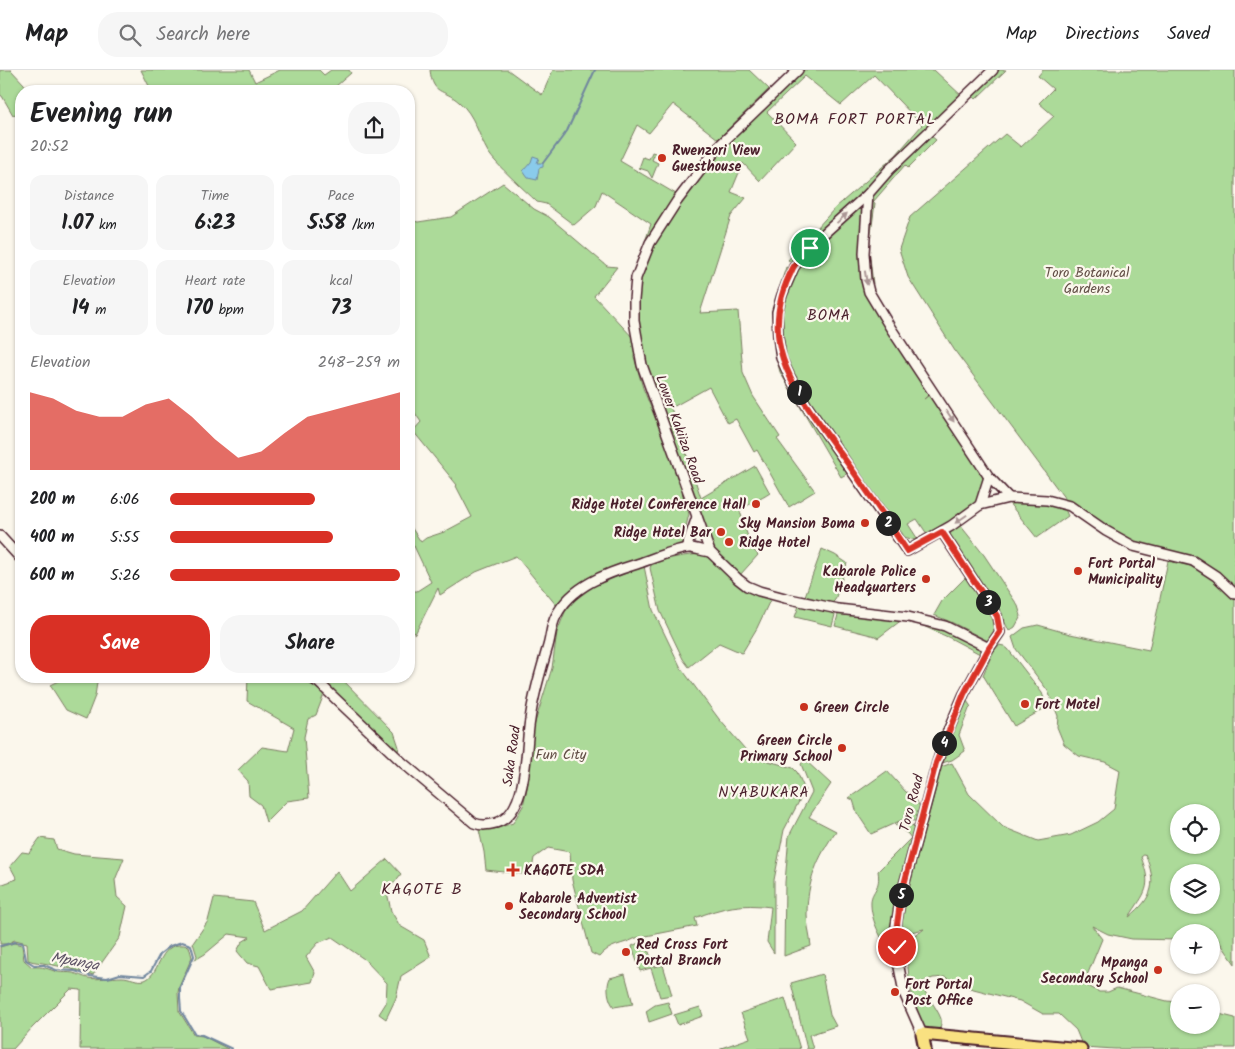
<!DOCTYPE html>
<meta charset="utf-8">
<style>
:root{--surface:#fff;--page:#f6f6f6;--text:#202124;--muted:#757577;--line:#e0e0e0;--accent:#d93025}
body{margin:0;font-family:Kalam,sans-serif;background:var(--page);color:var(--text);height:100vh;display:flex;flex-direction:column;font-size:19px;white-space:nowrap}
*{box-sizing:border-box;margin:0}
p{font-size:16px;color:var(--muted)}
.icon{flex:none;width:28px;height:28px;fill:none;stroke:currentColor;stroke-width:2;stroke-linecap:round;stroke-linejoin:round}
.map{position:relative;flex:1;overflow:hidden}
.drawer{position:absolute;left:15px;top:15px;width:400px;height:598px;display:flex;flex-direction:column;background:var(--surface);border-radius:20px;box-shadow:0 1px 4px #0004}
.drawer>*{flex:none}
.controls{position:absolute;left:1170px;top:734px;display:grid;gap:10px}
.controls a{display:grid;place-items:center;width:50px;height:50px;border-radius:50%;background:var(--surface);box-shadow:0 1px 4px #0004;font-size:25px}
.pin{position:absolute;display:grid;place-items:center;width:42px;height:42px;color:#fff;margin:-21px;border:2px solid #fff;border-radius:50%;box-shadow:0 1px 5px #0007}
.km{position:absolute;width:25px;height:25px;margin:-12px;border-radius:50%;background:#222;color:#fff;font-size:14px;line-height:25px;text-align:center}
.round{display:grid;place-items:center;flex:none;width:52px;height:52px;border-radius:20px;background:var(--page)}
.headline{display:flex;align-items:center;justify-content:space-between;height:85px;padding:0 15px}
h1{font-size:28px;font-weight:800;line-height:38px}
.stats{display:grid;grid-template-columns:repeat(3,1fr);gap:8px;height:85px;padding:5px 15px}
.stats div{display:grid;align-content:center;border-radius:12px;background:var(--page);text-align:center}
.stats b{font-size:21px;font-weight:800}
.stats small{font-size:14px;font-weight:400}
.stats p{font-size:14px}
.chart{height:140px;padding:10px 15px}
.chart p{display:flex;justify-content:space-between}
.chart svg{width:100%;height:90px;margin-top:5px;fill:var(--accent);opacity:.7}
.action{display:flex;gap:10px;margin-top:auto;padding:10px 15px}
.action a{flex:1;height:58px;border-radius:20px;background:var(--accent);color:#fff;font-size:20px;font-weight:800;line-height:58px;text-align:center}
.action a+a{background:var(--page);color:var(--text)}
ul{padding:0 15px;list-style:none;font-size:16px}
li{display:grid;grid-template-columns:80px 60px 1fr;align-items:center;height:38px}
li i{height:12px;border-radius:6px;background:var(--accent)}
header{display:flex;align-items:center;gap:30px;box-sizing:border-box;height:70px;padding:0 25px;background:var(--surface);border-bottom:1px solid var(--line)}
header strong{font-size:24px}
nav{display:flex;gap:28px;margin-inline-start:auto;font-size:18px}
.search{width:350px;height:45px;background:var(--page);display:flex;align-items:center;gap:12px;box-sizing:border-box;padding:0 18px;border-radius:20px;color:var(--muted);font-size:19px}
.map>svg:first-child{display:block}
.green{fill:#acda99;stroke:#7b7c62;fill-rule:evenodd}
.water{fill:#8acbeb;stroke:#70869e}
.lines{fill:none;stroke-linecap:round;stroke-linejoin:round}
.stream{stroke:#70869e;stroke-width:2}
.secondary-casing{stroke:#4a1f2b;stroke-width:12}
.highway-casing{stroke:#4a1f2b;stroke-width:15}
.secondary{stroke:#fbf7ec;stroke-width:9}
.highway{stroke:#f9e181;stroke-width:11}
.oneway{fill:#ab9695}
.route-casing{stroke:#fff;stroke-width:10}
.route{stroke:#d93025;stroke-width:6}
.poi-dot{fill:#c8321e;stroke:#fbf7ec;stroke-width:2}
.labels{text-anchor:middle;stroke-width:4.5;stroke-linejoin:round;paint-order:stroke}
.poi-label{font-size:14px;font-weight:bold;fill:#4a1f2b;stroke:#fbf7ec;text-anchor:start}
.park-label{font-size:14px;fill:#624e46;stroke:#fbf7ec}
.street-label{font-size:14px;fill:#4a1f2b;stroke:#fbf7ec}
.neighbourhood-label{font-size:15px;letter-spacing:1px;fill:#4a1f2b;stroke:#fbf7ec}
.water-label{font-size:15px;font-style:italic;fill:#5d5365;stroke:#fbf7ec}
.quarter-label{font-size:16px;letter-spacing:1px;fill:#4a1f2b;stroke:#fbf7ec}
</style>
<header>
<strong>Map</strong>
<div class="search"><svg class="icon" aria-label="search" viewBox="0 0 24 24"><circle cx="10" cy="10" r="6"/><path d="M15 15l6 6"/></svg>Search here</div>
<nav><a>Map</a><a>Directions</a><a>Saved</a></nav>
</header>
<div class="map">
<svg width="1235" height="979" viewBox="0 0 1235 979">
<rect width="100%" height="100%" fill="#fbf7ec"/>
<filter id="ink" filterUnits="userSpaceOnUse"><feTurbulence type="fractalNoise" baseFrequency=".02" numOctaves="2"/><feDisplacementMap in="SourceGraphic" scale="10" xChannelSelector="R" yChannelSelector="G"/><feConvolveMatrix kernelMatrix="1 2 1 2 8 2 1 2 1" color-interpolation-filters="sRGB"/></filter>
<g filter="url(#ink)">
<!-- green -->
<g class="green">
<polygon points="0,0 11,0 24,14 28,21 21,21 21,42 13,45 2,26 0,25"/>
<path d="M141 0H249L255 12 280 0H319L324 5 331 0H349L351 3 335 17 340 21H117L116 19 123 17C133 21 140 19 151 20Z"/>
<path d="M430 0H508L542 25 553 0H749L769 19 718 69 673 34 649 63 637 55 620 91 676 124 654 157 636 198 651 154 602 121 596 136 574 155 546 134 537 132C524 119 497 96 488 82 478 65 475 45 459 32 443 18 433 26 430 0Z"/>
<path d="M800 0H934L963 27 795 195 788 190 835 138 896 85 922 55 874 5 841 35 805 6 767 42 796 72 760 111 743 93 731 122 746 128 731 146 700 243 738 241 743 303 753 326 780 367 777 369 815 421 789 437 757 380 754 382 736 349 728 353 709 317 671 338 701 428 755 396 770 423C760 430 749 433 740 441L751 477 758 485 740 505 729 497 712 478 656 326 641 277 638 245 639 210 653 172 675 136 725 73Z"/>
<polygon points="997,0 1006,0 976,29 971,25"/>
<polygon points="1043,0 1235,0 1235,519 1219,503 1192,487 1133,476 1071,437 955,281 908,207 899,179 910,147 1005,64 1021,77 1054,46 1039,33 1053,19 1038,6"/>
<polygon points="931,66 936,70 908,98 905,95 873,132 875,133 869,179 873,214 868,215 867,209 871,132 873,126 882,114"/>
<polygon points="652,82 655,83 652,90 658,93 652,108 648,101 639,98 643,87 649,89"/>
<polygon points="503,113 534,139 549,147 607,196 617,197 594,226 635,270 634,287 643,318 669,382 689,444 681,477 597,506 566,525 561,541 516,486 476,502 440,525 438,518 415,564 409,559 409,521 417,521 431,512 414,476 409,479 409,454 421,472 426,468 444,462 472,447 456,416 457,415 413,361 421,352 409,334 409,150 418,152 451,147"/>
<polygon points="867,130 866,210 933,321 924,329 932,323 985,401 987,416 978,434 929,467 917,449 908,454 919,471 904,467 887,450 791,307 782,287 780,242 784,226 808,180 844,148 858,139"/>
<polygon points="786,197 791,199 781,222 780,290 850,402 841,407 780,302 775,283 772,241"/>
<polygon points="1008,432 1048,433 1064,437 1068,446 1037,468"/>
<polygon points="960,455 984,485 1018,536 1021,546 1015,557 1009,561 999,540 952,473 950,464 954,457"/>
<polygon points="822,479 835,485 847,493 835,530 832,533 805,526"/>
<path d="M703 484 713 489 771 528 757 558 742 583 719 573 689 597 683 589 660 541 650 498 652 493C669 488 685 485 703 484Z"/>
<path d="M1168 491 1190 496 1211 507 1235 530V894L1210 858 1204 862H1179V870L1132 869 1108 864 1092 856 1102 869 1086 908 1088 916 1099 922H1108L1117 918 1167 931 1179 932V955H1211V942L1235 948V978L1115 979 1083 977 1076 960 1059 944H1043L1020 931 958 915 945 907 933 908 920 913C925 924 938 939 941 949 942 953 940 957 939 961L926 958 921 954 910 917 905 868 919 863 924 859 898 865C910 808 928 753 941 697L952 693 969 724 1003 757 1038 771 1071 765 1098 752 1114 739 1120 700 1105 692 1079 686 1064 674 1057 657 1058 646 1048 621 1016 579 1012 567 1024 558 1038 555 1070 564 1149 580ZM1179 742H1211V775H1179ZM1145 784C1157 813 1154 827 1129 847 1145 822 1153 818 1141 787ZM1179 802H1211V835H1179Z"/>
<path d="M644 496 653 540 681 598 719 649 751 686 793 698 797 702 805 720 784 760 774 810V883L767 872 771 837C742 833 722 837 695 848L697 856 636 868C623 875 609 874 599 887L591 883 572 810 570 782 548 778 534 788 531 805 486 800 484 782 479 760 480 758 490 757 494 759 513 753 523 736 528 713 532 662 552 598 557 562 565 542 575 530 594 516Z"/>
<path d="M966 507C977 523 1010 555 988 571L953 553 934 545 942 531Z"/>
<polygon points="800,533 836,541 832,556 795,547"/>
<polygon points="839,541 903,549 878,568 875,566 835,556"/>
<polygon points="912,551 940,558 984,579 980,584 950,568"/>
<polygon points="999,575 1004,576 1008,579 1042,623 1047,637 1014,656 983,605 993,582"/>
<polygon points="68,606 98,606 95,626 86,649 66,640 50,615"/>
<path d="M248 606C279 606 299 602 324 624L316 645 308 649 304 667 309 728 287 731 266 752 261 735 249 726 248 711 238 700 262 677 288 681 294 658 247 631Z"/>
<polygon points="315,606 339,606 394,662 399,677 398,682 396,682"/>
<polygon points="967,631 971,637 969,639 959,665 965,681 952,690 942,693 950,661"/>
<path d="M805 690 831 714 809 747 836 761C817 788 807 812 807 845 807 856 810 866 811 876L784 886 785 812 789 766 812 722 801 694Z"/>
<polygon points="887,701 906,722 914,726 920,737 919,752 904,749 871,764 857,743 853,730 849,728"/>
<path d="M903 751 920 759 903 819 896 889C884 874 870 852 871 831 872 820 881 819 878 801L911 768 908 764 895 755Z"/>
<path d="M40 768 54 770 57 779 74 784 124 788 115 810 117 827 127 836 120 867 93 905C78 900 63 897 48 894 40 892 35 893 28 890L27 873 15 870 6 874H0V815L17 809 10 796 22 782 29 783Z"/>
<polygon points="387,789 401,804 387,822 391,841 400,856 424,870 431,887 401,906 396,928 386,949 379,944 386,933 387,913 364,889 332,867 318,873 306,887 315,903 312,912 271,919 259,896 247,893 237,881 242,872 250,867 229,864 205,884 195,890 197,886 193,873 208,851 214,828 253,832 265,860 302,841 337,801 350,821"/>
<polygon points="645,870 654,897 663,895 672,925 660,927 651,898 640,901 632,876"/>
<path d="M14 873 22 875 24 890 32 897C44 896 47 899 58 902 63 903 68 902 73 903 78 904 83 907 88 908 99 910 111 907 122 907 130 907 137 912 145 910 162 903 158 868 189 876L192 887 179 917 178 923 179 941 194 965 203 966 228 979H80L81 920 71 919 32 958 13 979H0V877Z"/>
<path d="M625 904 633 934 614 937C608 930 606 916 610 908Z"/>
<polygon points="822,904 830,945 836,956 809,965 813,979 807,979 791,913"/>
<polygon points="785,928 800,979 721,979 721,978 750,968 741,943"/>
<polygon points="668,932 672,944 649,952 646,941 655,935"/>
<polygon points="700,937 703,946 678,955 674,945"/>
</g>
<!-- water -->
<polygon class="water" points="533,86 539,88 537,93 543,93 543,97 539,98 537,110 528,108 523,101 531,92"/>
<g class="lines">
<!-- stream -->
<g class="stream">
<polyline points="543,93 567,61 595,0"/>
<polyline points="0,876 15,872 23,873 26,890 34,895 44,895 56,900 75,901 90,906 107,908 120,904 144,906 151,901 160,884 170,876 182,872 191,875 194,886 180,917 180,928 181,941 195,964 202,965 232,979"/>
</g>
<defs>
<g id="secondary">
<polyline points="798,0 719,76 677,131 650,173 636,208 634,230 634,251 642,295 710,482 738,509 747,516 759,521 785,528 838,539 908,547 945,556 989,578"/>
<polyline points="993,0 889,100 868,124 809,177 794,197 782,225 777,242 778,267 781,288 790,307 807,336 907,481 951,456 980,435 1009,428 1047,430 1070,436 1106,461 1133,476 1193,491 1216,506 1235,524"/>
<polyline points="868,124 864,183 866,210 869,222 890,257 989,407 1009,428"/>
<polyline points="980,435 989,407"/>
<polyline points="0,466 21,489"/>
<polyline points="686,478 697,447"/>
<path d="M308 606 319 613 403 693 474 753C482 756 488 755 496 753 529 743 525 677 530 650 533 625 541 600 548 576 551 566 551 555 556 546 571 516 607 503 637 494 649 490 680 477 691 478 697 479 704 481 710 482"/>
<polyline points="922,964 904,923 898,892 895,862 901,826 937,693 948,661 964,624 989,578 1000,562 997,546 942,462"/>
</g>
<polyline id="highway" points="925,979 922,964 1081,979"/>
</defs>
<!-- secondary casing -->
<use href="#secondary" class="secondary-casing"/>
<!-- highway casing -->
<use href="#highway" class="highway-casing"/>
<!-- secondary -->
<use href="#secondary" class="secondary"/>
<!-- highway -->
<use href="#highway" class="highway"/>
</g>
<!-- one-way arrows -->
<defs><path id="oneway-solid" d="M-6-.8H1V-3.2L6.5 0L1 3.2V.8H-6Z" transform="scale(1.25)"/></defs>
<g class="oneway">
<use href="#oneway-solid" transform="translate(842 148) rotate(-43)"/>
<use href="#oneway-solid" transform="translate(866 208) rotate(81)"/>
<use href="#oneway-solid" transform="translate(950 346) rotate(56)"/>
<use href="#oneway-solid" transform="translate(961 449) rotate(145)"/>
</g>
</g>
<g class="lines" filter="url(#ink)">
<defs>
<path id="route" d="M810 178C804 184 797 191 793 198 754 273 796 321 838 380 862 413 885 447 907 481L942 462 997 546 1000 562 989 578 964 624 936 693 901 826 896 862 897 877"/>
</defs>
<!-- route casing -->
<use href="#route" class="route-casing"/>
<!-- route -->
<use href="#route" class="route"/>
</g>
<!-- markers -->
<g class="poi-dot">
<circle cx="662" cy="88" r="5"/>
<circle cx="756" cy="434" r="5"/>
<circle cx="865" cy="453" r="5"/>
<circle cx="721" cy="462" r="5"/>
<circle cx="729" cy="472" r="5"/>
<circle cx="1078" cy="501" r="5"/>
<circle cx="926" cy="509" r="5"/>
<circle cx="1025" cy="634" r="5"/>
<circle cx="804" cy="637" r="5"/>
<circle cx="842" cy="678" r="5"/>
<path d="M510.5 792.5h5v5h5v5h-5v5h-5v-5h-5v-5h5z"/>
<circle cx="509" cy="836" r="5"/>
<circle cx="626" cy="882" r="5"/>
<circle cx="1158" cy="900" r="5"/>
<circle cx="895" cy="922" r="5"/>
</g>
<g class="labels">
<!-- poi labels -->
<g class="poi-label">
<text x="672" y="85">Rwenzori View<tspan x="672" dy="16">Guesthouse</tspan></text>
<text x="746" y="439" text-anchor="end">Ridge Hotel Conference Hall</text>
<text x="855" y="458" text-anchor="end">Sky Mansion Boma</text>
<text x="711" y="467" text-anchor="end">Ridge Hotel Bar</text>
<text x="739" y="477">Ridge Hotel</text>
<text x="1088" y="498">Fort Portal<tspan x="1088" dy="16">Municipality</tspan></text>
<text x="916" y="506" text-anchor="end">Kabarole Police<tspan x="916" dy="16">Headquarters</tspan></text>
<text x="1035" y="639">Fort Motel</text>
<text x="814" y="642">Green Circle</text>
<text x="832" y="675" text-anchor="end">Green Circle<tspan x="832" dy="16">Primary School</tspan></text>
<text x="524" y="805">KAGOTE SDA</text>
<text x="519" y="833">Kabarole Adventist<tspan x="519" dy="16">Secondary School</tspan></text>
<text x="636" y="879">Red Cross Fort<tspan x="636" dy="16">Portal Branch</tspan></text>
<text x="1148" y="897" text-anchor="end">Mpanga<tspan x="1148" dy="16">Secondary School</tspan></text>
<text x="905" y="919">Fort Portal<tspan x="905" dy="16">Post Office</tspan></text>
</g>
<!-- park labels -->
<g class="park-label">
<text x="1087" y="207">Toro Botanical<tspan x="1087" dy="16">Gardens</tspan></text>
<text x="561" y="689">Fun City</text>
</g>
<!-- street labels -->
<g class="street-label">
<text transform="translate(680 359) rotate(70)" y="5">Lower Kakiiza Road</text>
<text transform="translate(511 686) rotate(-82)" y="5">Saka Road</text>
<text transform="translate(911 733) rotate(-75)" y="5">Toro Road</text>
</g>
<!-- neighbourhood labels -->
<g class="neighbourhood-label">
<text x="829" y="250">BOMA</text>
<text x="764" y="727">NYABUKARA</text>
</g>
<!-- water labels -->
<g class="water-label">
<text transform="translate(75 891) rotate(10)" y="5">Mpanga</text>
</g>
<!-- quarter labels -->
<g class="quarter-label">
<text x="855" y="54">BOMA FORT PORTAL</text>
<text x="422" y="824">KAGOTE B</text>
</g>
</g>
</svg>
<div class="controls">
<a><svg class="icon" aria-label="locate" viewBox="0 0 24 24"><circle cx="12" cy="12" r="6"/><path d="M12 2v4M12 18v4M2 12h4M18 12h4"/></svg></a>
<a><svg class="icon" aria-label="layers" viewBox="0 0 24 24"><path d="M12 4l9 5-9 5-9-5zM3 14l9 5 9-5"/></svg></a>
<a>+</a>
<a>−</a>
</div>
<div class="pin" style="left:810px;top:178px;background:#1e9e55"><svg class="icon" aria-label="arrive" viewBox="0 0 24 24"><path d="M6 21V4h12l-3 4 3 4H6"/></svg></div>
<div class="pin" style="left:897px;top:877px;background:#d93025"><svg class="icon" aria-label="check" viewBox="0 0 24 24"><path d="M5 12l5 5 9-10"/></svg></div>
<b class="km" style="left:799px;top:322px">1</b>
<b class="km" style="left:888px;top:453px">2</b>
<b class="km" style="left:988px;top:532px">3</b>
<b class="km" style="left:944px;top:673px">4</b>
<b class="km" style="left:901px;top:825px">5</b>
<section class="drawer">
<div class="headline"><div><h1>Evening run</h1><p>20:52</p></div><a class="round"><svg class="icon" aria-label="share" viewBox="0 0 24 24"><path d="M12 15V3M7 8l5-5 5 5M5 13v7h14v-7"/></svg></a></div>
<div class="stats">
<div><p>Distance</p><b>1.07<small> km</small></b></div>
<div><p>Time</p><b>6:23</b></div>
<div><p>Pace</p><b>5:58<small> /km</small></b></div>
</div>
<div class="stats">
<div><p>Elevation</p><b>14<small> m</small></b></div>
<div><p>Heart rate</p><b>170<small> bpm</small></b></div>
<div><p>kcal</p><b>73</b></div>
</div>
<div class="chart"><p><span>Elevation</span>248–259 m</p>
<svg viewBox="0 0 160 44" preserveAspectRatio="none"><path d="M0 44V6L10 9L20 15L30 18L40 18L50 12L60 9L70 18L80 29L90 38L100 35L110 26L120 18L130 15L140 12L150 9L160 6V44z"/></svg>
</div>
<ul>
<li><b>200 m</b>6:06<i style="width:63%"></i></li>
<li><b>400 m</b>5:55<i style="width:71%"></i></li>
<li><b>600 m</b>5:26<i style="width:100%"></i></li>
</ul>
<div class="action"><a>Save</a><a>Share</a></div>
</section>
</div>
